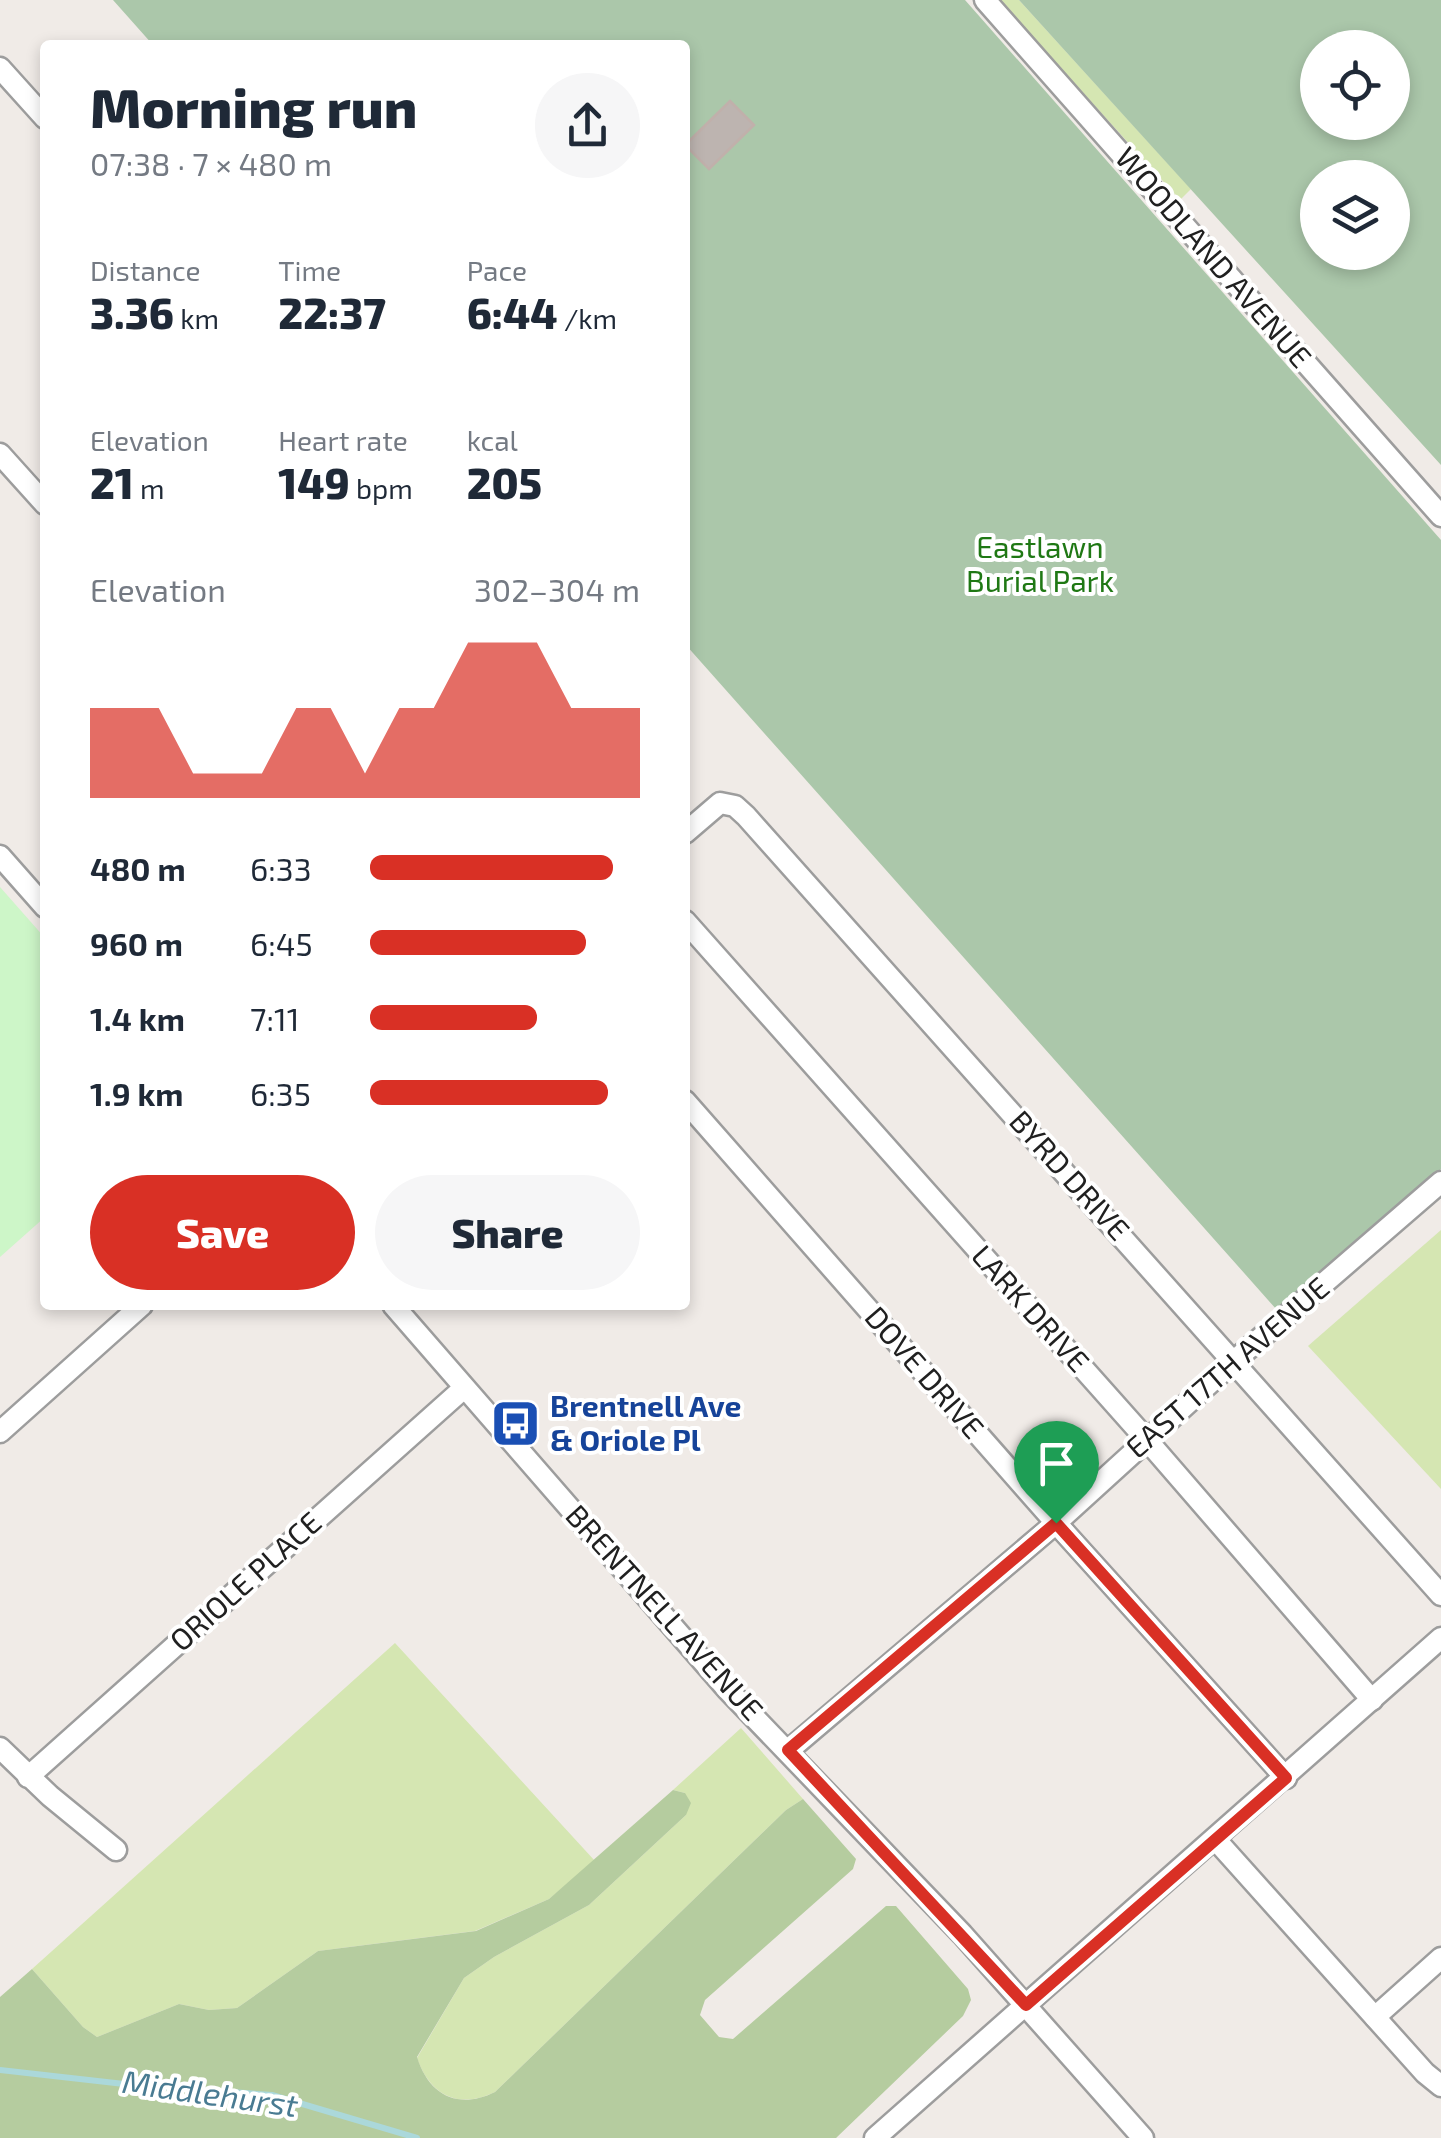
<!DOCTYPE html>
<meta charset="utf-8">
<style>
:root{--surface:#fff;--page:#f6f6f7;--text:#1f2937;--muted:#747a83;--accent:#d93025}
body{margin:0;font-family:"Exo 2",sans-serif;background:var(--page);color:var(--text);height:100vh;display:flex;flex-direction:column;font-size:38px;white-space:nowrap}
*{box-sizing:border-box;margin:0}
p{font-size:32px;color:var(--muted)}
.icon{flex:none;width:55px;height:55px;fill:none;stroke:currentColor;stroke-width:2;stroke-linecap:round;stroke-linejoin:round}
.map{position:relative;flex:1;overflow:hidden}
.sheet{position:absolute;left:40px;top:40px;width:650px;height:1270px;display:flex;flex-direction:column;background:var(--surface);border-radius:10px;box-shadow:0 5px 15px #0003}
.sheet>*{flex:none}
.controls{position:absolute;left:1300px;top:30px;display:grid;gap:20px}
.controls a{display:grid;place-items:center;width:110px;height:110px;border-radius:50%;background:var(--surface);box-shadow:0 5px 15px #0003;font-size:50px}
.pin{position:absolute;display:grid;place-items:center;width:85px;height:85px;color:#fff;margin:-102px -42px;border-radius:50% 50% 50% 0;rotate:-45deg;box-shadow:0 0 10px #0007}
.pin .icon{rotate:45deg}
.round{display:grid;place-items:center;flex:none;width:105px;height:105px;border-radius:52px;background:var(--page)}
.overview{display:flex;align-items:center;justify-content:space-between;height:170px;padding:0 50px}
h1{font-size:55px;font-weight:800;line-height:75px}
.stats{display:grid;grid-template-columns:repeat(3,1fr);gap:15px;height:170px;padding:10px 50px}
.stats div{display:grid;align-content:center}
.stats b{font-size:42px;font-weight:800}
.stats small{font-size:28px;font-weight:400}
.stats p{font-size:28px}
.chart{height:280px;padding:20px 50px}
.chart p{display:flex;justify-content:space-between}
.chart svg{width:100%;height:180px;margin-top:10px;fill:var(--accent);opacity:.7}
.primary-button{display:flex;gap:20px;margin-top:auto;padding:20px 50px}
.primary-button a{flex:1;height:115px;border-radius:60px;background:var(--accent);color:#fff;font-size:40px;font-weight:800;line-height:115px;text-align:center}
.primary-button a+a{background:var(--page);color:var(--text)}
ul{padding:0 50px;list-style:none;font-size:32px}
li{display:grid;grid-template-columns:160px 120px 1fr;align-items:center;height:75px}
li i{height:25px;border-radius:12px;background:var(--accent)}
.map>svg:first-child{display:block}
.grass{fill:#d5e6b2}
.forest{fill:#b5cc9f}
.cemetery{fill:#abc7aa;fill-rule:evenodd}
.park{fill:#cdf6c8}
.lines{fill:none;stroke-linecap:round;stroke-linejoin:round}
.stream{stroke:#abd8da;stroke-width:6}
.building{fill:#bdb4b0;stroke:#c1b0ab;stroke-width:2.5}
.minor-casing{stroke:#9d9d9d;stroke-width:25}
.minor{stroke:#fff;stroke-width:20}
.route-casing{stroke:#fff;stroke-width:20}
.route{stroke:#d93025;stroke-width:12}
.labels{text-anchor:middle;stroke-width:8;stroke-linejoin:round;paint-order:stroke}
.street-label{font-size:30px;fill:#202020;stroke:#fff}
.park-label{font-size:30px;fill:#1f7814;stroke:#fff}
.transit-label{font-size:30px;font-weight:bold;fill:#164399;stroke:#fff;text-anchor:start}
.water-label{font-size:32px;font-style:italic;fill:#497b92;stroke:#fff}
</style>
<div class="map">
<svg width="1441" height="2138" viewBox="0 0 1441 2138">
<rect width="100%" height="100%" fill="#f0ebe7"/>
<!-- grass -->
<g class="grass">
<polygon points="999,0 1019,0 1191,189 1180,200"/>
<polygon points="1441,1230 1441,1489 1308,1346"/>
<polygon points="395,1643 595,1861 549,1899 475,1931 318,1951 237,2008 209,2010 179,2004 97,2037 83,2027 32,1969"/>
<path d="M741 1728 803 1799 786 1810 495 2092C458 2110 430 2095 417 2058L464 1978 494 1957 589 1905 686 1815 685 1793 673 1790Z"/>
</g>
<!-- forest -->
<path class="forest" d="M673 1790 685 1793 691 1803 686 1815 589 1905 494 1957 464 1978 417 2057C429 2096 459 2110 495 2092L786 1810 803 1799 856 1859 853 1869 705 2000 700 2015 719 2037 733 2039 886 1906H896L968 1989 971 2000 963 2016 836 2138H0V1997L32 1969 83 2027 97 2037 179 2004 209 2010 237 2008 318 1951 476 1931 549 1899Z"/>
<!-- cemetery -->
<g class="cemetery">
<polygon points="113,0 965,0 1441,540 1441,1169 1277,1310 685,644 685,45 153,45"/>
<path d="M1019 0H1441V465ZM1318 48H1392V122H1318ZM1318 178H1392V252H1318Z"/>
</g>
<!-- park -->
<polygon class="park" points="0,887 45,938 45,1217 0,1257"/>
<g class="lines">
<!-- stream -->
<polyline class="stream" points="0,2070 133,2085 272,2095 417,2138"/>
</g>
<!-- building -->
<polygon class="building" points="730,101 754,125 709,169 685,145"/>
<g class="lines">
<defs>
<g id="minor">
<polyline points="985,0 1441,516"/>
<polyline points="0,68 45,118"/>
<polyline points="0,454 45,504"/>
<polyline points="685,833 720,803 735,806 746,816 1441,1595"/>
<polyline points="0,856 45,907"/>
<polyline points="685,921 1146,1439 1372,1700"/>
<polyline points="685,1101 1056,1523 1286,1778"/>
<polyline points="393,1305 727,1689 962,1934 1143,2138"/>
<polyline points="0,1432 142,1305"/>
<polyline points="0,1748 50,1796 116,1850"/>
<polyline points="789,1750 1056,1523 1234,1361 1441,1182"/>
<polyline points="28,1777 464,1388"/>
<polyline points="1216,1840 1425,2073 1441,2086"/>
<polyline points="1375,2017 1441,1958"/>
<polyline points="875,2138 1441,1638"/>
</g>
</defs>
<!-- minor casing -->
<use href="#minor" class="minor-casing"/>
<!-- minor -->
<use href="#minor" class="minor"/>
</g>
<g class="lines">
<defs>
<polygon id="route" points="1056,1523 1286,1778 1026,2005 788,1750"/>
</defs>
<!-- route casing -->
<use href="#route" class="route-casing"/>
<!-- route -->
<use href="#route" class="route"/>
</g>
<!-- icons -->
<defs>
<symbol id="bus-square" viewBox="-11 -11 22 22"><rect x="-9" y="-9" width="18" height="18" rx="4" fill="#1a4fb4" stroke="#fff"/><path d="M-5-6H5V4H4V6H2V4H-2V6H-4V4H-5ZM-3.5-4V0h7V-4ZM-3.5 1.2v1.5H-2V1.2ZM2 1.2v1.5H3.5V1.2Z" fill="#fff"/></symbol>
</defs>
<g fill-rule="evenodd">
<use href="#bus-square" x="488" y="1396" width="55" height="55"/>
</g>
<g class="labels">
<!-- street labels -->
<g class="street-label">
<text transform="translate(1213 258) rotate(49)" y="10">WOODLAND AVENUE</text>
<text transform="translate(1069 1176) rotate(48)" y="10">BYRD DRIVE</text>
<text transform="translate(1030 1309) rotate(48)" y="10">LARK DRIVE</text>
<text transform="translate(1228 1368) rotate(-41)" y="10">EAST 17TH AVENUE</text>
<text transform="translate(924 1373) rotate(49)" y="10">DOVE DRIVE</text>
<text transform="translate(246 1582) rotate(-42)" y="10">ORIOLE PLACE</text>
<text transform="translate(664 1613) rotate(48)" y="10">BRENTNELL AVENUE</text>
</g>
<!-- park labels -->
<g class="park-label">
<text x="1040" y="558">Eastlawn<tspan x="1040" dy="34">Burial Park</tspan></text>
</g>
<!-- transit labels -->
<g class="transit-label">
<text x="550" y="1417">Brentnell Ave<tspan x="550" dy="34">&amp; Oriole Pl</tspan></text>
</g>
<!-- water labels -->
<g class="water-label">
<text transform="translate(210 2094) rotate(8)" y="11">Middlehurst</text>
</g>
</g>
</svg>
<div class="controls">
<a><svg class="icon" aria-label="locate" viewBox="0 0 24 24"><circle cx="12" cy="12" r="6"/><path d="M12 2v4M12 18v4M2 12h4M18 12h4"/></svg></a>
<a><svg class="icon" aria-label="layers" viewBox="0 0 24 24"><path d="M12 4l9 5-9 5-9-5zM3 14l9 5 9-5"/></svg></a>
</div>
<div class="pin" style="left:1056px;top:1523px;background:#1e9e55"><svg class="icon" aria-label="arrive" viewBox="0 0 24 24"><path d="M6 21V4h12l-3 4 3 4H6"/></svg></div>
<section class="sheet">
<div class="overview"><div><h1>Morning run</h1><p>07:38 · 7 × 480 m</p></div><a class="round"><svg class="icon" aria-label="share" viewBox="0 0 24 24"><path d="M12 15V3M7 8l5-5 5 5M5 13v7h14v-7"/></svg></a></div>
<div class="stats">
<div><p>Distance</p><b>3.36<small> km</small></b></div>
<div><p>Time</p><b>22:37</b></div>
<div><p>Pace</p><b>6:44<small> /km</small></b></div>
</div>
<div class="stats">
<div><p>Elevation</p><b>21<small> m</small></b></div>
<div><p>Heart rate</p><b>149<small> bpm</small></b></div>
<div><p>kcal</p><b>205</b></div>
</div>
<div class="chart"><p><span>Elevation</span>302–304 m</p>
<svg viewBox="0 0 160 44" preserveAspectRatio="none"><path d="M0 44V22L10 22L20 22L30 38L40 38L50 38L60 22L70 22L80 38L90 22L100 22L110 6L120 6L130 6L140 22L150 22L160 22V44z"/></svg>
</div>
<ul>
<li><b>480 m</b>6:33<i style="width:90%"></i></li>
<li><b>960 m</b>6:45<i style="width:80%"></i></li>
<li><b>1.4 km</b>7:11<i style="width:62%"></i></li>
<li><b>1.9 km</b>6:35<i style="width:88%"></i></li>
</ul>
<div class="primary-button"><a>Save</a><a>Share</a></div>
</section>
</div>
